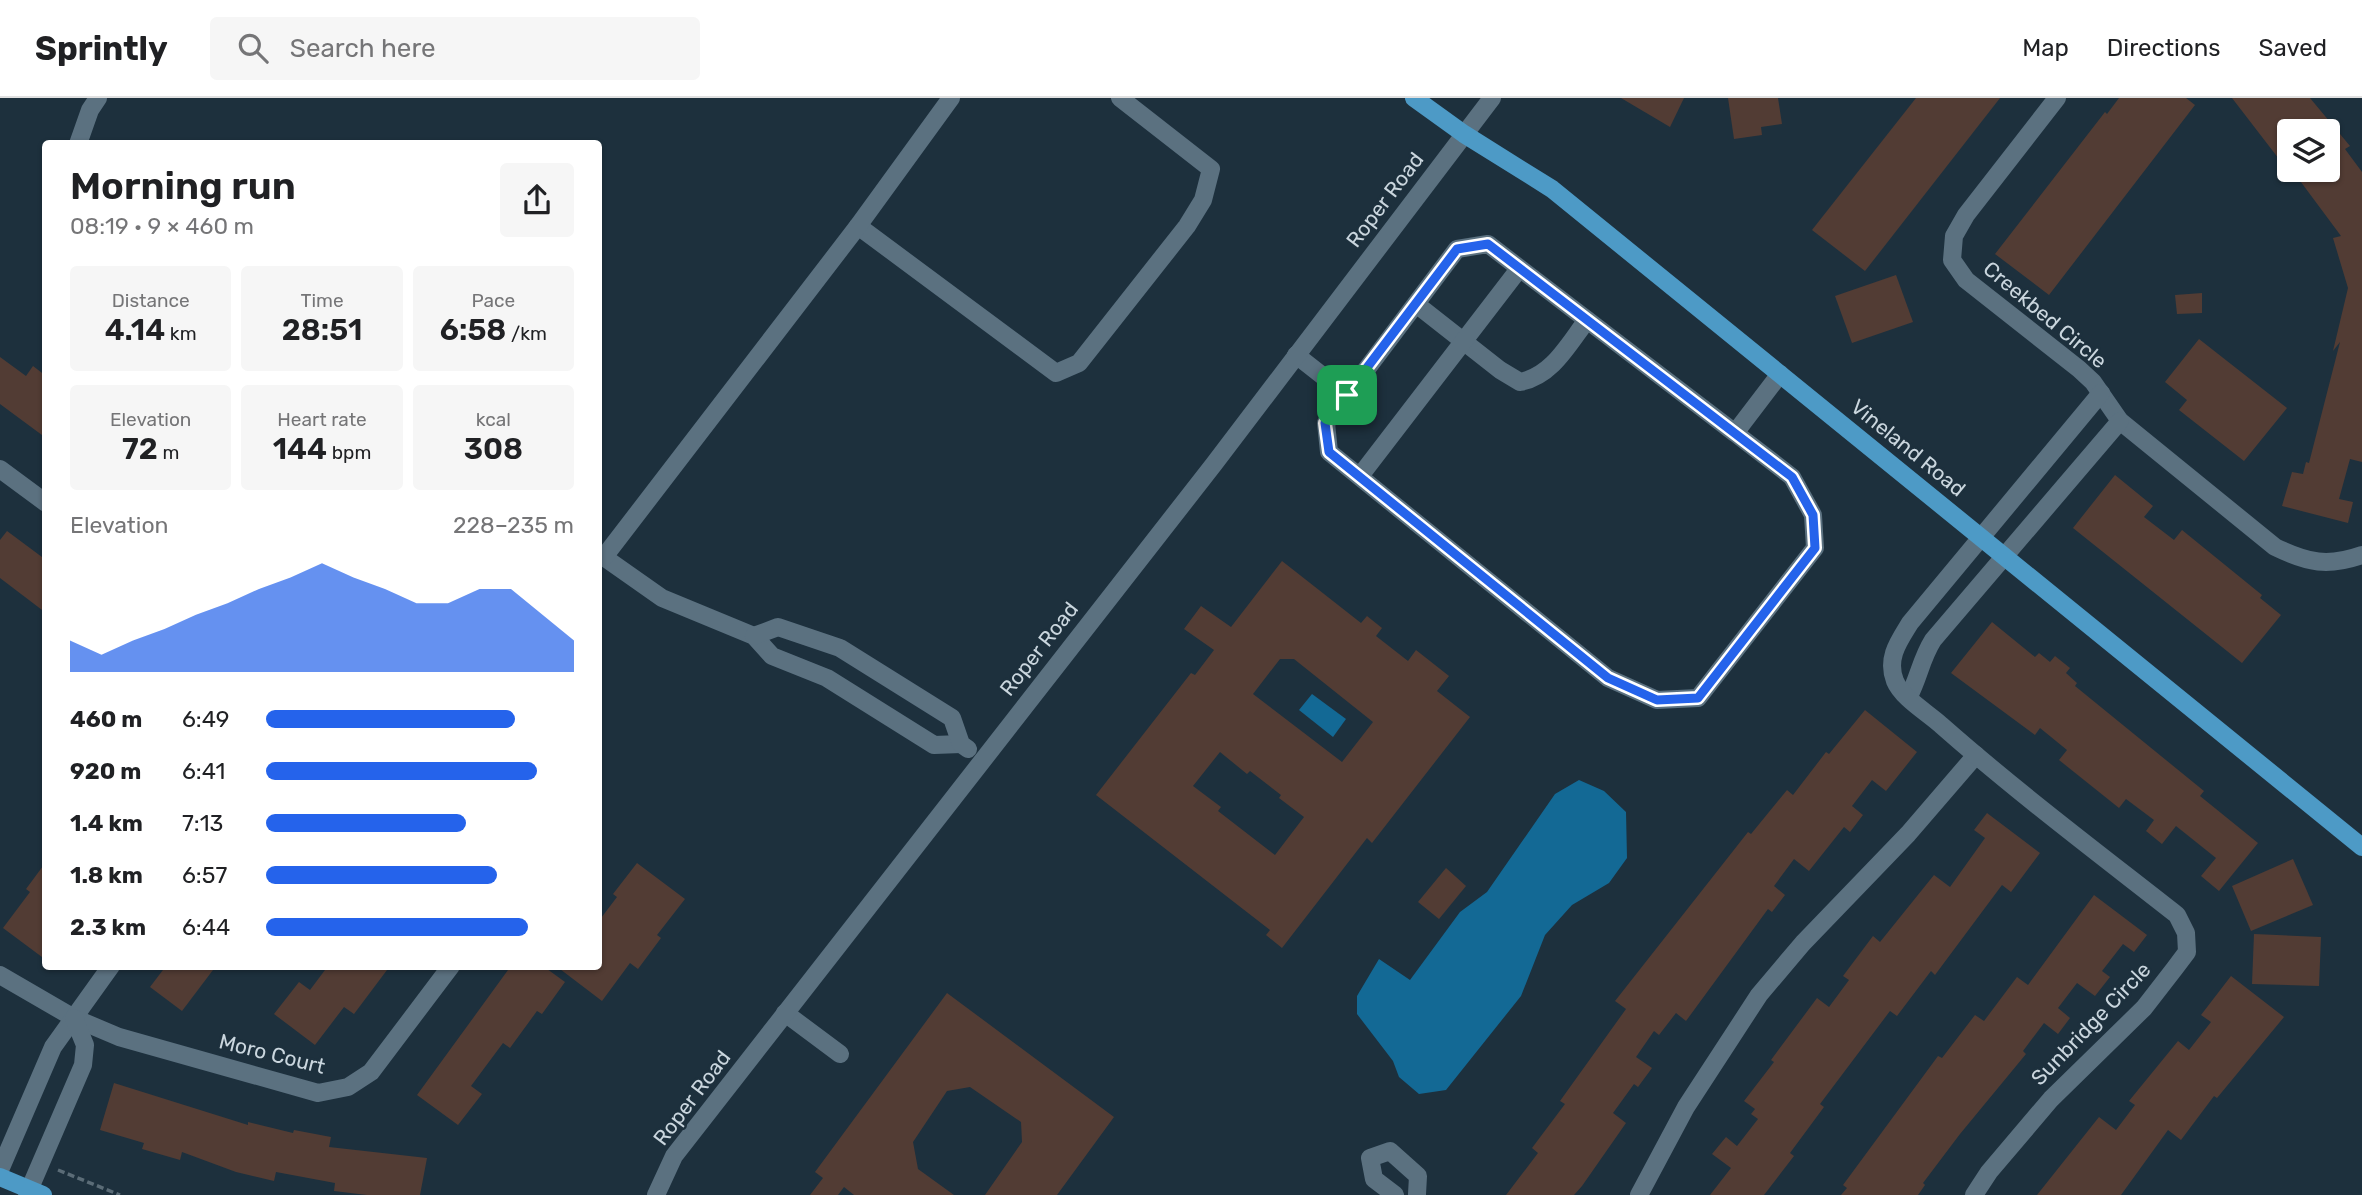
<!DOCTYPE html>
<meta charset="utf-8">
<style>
:root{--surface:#fff;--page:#f6f6f6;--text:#202124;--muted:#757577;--line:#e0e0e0;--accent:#2563eb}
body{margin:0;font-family:Rubik,sans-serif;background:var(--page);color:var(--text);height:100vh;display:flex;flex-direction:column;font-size:26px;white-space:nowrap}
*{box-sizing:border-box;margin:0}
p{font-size:23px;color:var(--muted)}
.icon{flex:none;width:38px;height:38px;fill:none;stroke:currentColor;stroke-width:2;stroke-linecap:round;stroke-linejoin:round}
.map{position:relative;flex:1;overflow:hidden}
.details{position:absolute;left:42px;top:42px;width:560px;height:830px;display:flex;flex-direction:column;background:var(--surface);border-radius:7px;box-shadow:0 2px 5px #0004}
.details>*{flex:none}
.buttons{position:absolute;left:2277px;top:21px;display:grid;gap:14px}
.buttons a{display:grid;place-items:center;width:63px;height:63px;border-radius:7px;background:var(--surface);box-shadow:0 2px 5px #0004;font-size:35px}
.pin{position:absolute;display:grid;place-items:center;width:60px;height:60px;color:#fff;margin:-30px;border-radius:14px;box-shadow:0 4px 10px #0006}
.round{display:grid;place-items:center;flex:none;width:74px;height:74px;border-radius:7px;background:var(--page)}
.headline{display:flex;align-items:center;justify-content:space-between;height:119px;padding:0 28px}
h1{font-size:38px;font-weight:600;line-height:52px}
.metrics{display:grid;grid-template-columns:repeat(3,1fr);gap:10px;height:119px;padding:7px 28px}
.metrics div{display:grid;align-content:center;border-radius:7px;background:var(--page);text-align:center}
.metrics b{font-size:30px;font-weight:600}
.metrics small{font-size:19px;font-weight:400}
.metrics p{font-size:19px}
.chart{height:196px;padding:14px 28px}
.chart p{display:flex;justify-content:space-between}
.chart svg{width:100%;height:126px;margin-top:7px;fill:var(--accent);opacity:.7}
ul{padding:0 28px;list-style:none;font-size:23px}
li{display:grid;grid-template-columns:112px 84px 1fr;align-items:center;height:52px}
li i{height:18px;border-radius:9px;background:var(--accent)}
header{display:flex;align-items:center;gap:42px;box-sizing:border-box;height:98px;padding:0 35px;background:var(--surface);border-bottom:2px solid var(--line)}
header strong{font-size:33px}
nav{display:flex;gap:38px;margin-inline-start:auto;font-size:24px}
.search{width:490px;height:63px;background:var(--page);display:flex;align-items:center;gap:18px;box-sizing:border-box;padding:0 24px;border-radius:7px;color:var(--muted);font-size:26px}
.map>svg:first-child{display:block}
.water{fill:#136995}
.building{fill:#523c34;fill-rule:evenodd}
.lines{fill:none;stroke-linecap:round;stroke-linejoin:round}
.path{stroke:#5b6c77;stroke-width:3.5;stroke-dasharray:7 3.5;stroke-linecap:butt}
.minor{stroke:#5b7180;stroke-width:18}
.major{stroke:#4d9ac6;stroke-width:18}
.route-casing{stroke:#fff;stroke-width:14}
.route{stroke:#2563eb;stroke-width:9}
.labels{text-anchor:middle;stroke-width:5;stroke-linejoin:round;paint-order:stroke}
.street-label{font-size:21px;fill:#cad6de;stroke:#1d303d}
</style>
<header>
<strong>Sprintly</strong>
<div class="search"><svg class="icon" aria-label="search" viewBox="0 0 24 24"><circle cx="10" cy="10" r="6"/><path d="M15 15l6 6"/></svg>Search here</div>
<nav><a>Map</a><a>Directions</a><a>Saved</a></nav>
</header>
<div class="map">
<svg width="2362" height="1097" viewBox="0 0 2362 1097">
<rect width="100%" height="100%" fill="#1d303d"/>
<!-- water -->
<g class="water">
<polygon points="1312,596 1346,621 1333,639 1299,612"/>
<polygon points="1579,682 1604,693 1626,714 1627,760 1609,785 1572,807 1545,837 1521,898 1446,992 1419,996 1399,979 1393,963 1357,916 1357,898 1379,861 1410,882 1460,814 1487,794 1555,696"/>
</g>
<!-- building -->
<g class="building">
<polygon points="1621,0 1684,0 1670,29"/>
<polygon points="1728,0 1778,0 1782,26 1761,29 1762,37 1734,41"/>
<polygon points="1916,0 2000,0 1865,173 1812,132"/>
<polygon points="2119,0 2186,0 2195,7 2049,197 1995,156 2105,14 2107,16"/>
<polygon points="2232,0 2310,0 2350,48 2345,51 2362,74 2362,364 2350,361 2339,401 2353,404 2348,425 2282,408 2292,374 2303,376 2306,364 2309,365 2340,244 2333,253 2348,190 2333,140 2341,138 2292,72 2328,72 2328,33 2289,33 2289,74"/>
<polygon points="1896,177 1913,224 1852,245 1835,198"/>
<polygon points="2202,195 2202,215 2177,216 2175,197"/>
<polygon points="2199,241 2287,310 2244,363 2179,312 2187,302 2165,284"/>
<polygon points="0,259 26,278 33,268 46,278 46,340 0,306"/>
<polygon points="2115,377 2153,408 2144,419 2174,442 2182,432 2262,497 2260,500 2281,517 2242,565 2073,430"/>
<polygon points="7,433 46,462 46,515 0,480 0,442"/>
<path d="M1282 463 1361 525 1367 518 1382 530 1376 538 1408 563 1416 552 1449 578 1437 593 1470 619 1372 745 1367 740 1282 850 1266 837 1270 832 1096 697 1191 575 1195 577 1214 552 1184 531 1201 508 1231 529ZM1280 561H1294L1373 624 1342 664 1253 596ZM1220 654 1247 676 1250 673 1281 697 1279 700 1304 719 1275 757 1218 713 1221 709 1193 688Z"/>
<polygon points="1992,524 2035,559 2039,555 2050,564 2055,558 2070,570 2066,575 2077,585 2075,588 2204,693 2200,698 2258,745 2219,793 2201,778 2216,760 2176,728 2162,746 2146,733 2154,722 2126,701 2119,710 2059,662 2067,652 2040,630 2035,637 1951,575"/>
<polygon points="1865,612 1917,654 1886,693 1872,682 1852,708 1863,717 1850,734 1844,729 1809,773 1794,761 1774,788 1785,797 1772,814 1768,811 1686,923 1676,915 1659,937 1654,933 1636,959 1652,970 1638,989 1634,986 1613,1015 1626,1025 1582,1088 1574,1097 1506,1097 1538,1055 1532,1050 1565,1006 1560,1003 1626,911 1615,903 1748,734 1751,736 1787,692 1793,697 1826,654 1829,656"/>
<polygon points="1987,715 2040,755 2011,794 2002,787 1935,877 1931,873 1897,918 1890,913 1820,1006 1824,1009 1790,1055 1794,1058 1764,1097 1710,1097 1731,1070 1712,1056 1726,1039 1737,1048 1758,1021 1751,1016 1755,1011 1744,1003 1774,964 1771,962 1817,900 1829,909 1849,882 1843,878 1873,838 1880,844 1934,777 1950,789 1985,740 1974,732"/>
<polygon points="2293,761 2313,807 2251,833 2232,788"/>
<polygon points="46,764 46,862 3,830 30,794 26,791"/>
<polygon points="637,765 685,801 657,837 661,840 638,871 630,865 602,903 556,868 598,868 598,824 617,799 613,796"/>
<polygon points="1446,770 1466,788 1439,821 1418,804"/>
<polygon points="2094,797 2147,837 2134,854 2123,846 2102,873 2110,879 2095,898 2077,885 2058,910 2070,920 2058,936 2044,925 2023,953 2026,956 1960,1036 1923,1085 1925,1087 1918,1097 1841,1097 1847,1090 1843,1087 1938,958 1942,960 1975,917 1984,923 2017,879 2028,887"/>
<polygon points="2254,836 2321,839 2319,888 2252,886"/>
<polygon points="166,868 216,868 182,913 150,889"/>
<polygon points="328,868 390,868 354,916 344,909 315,947 274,916 299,884 310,892"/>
<polygon points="511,868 543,868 565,884 542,916 537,913 510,950 503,945 471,988 482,996 458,1027 417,997"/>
<polygon points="2231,878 2284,919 2217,1000 2214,998 2181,1042 2168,1032 2121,1097 2037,1097 2099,1019 2116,1032 2135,1007 2129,1003 2178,943 2189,952 2211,924 2201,917"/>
<polygon points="947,895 1114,1019 1057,1097 985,1097 1022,1044 1021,1024 970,989 947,993 913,1044 918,1071 954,1097 854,1097 844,1089 838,1097 810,1097 823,1080 815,1074"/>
<polygon points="114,985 248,1027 248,1024 293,1035 294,1032 331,1039 329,1049 427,1060 420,1097 367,1097 334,1093 335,1085 276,1074 274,1083 236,1074 182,1054 180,1062 142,1051 144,1045 100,1032"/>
</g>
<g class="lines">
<!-- path -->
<polyline class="path" points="58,1072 120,1097"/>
<!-- minor -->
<g class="minor">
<path d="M2057 0 1966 117 1954 138 1952 162 1966 182 2079 271 2093 284 2120 323 2275 449C2308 465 2328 469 2362 457"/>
<polyline points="78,46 90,12 98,0"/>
<polyline points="858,128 1056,275 1079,265 1187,128 1203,102 1211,71 1120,0"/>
<path d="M1416 206 1500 272 1520 284C1552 278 1568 247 1587 222"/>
<polyline points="1296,257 1347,297"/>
<polyline points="1735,335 1792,379 1813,417 1815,450 1698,600 1657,602 1608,580 1329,354 1326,325 1457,151 1488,146 1735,335 1780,276"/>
<polyline points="0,371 46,405"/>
<polyline points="1360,378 1519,171"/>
<polyline points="598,455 662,500 754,538 772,558 827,580 934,647 961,646"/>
<polyline points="604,459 858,128 951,0"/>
<polyline points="754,538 778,529 840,550 952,620 961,646 968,651"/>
<path d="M1909 598C1919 579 1921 561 1933 542L2120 323"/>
<polyline points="0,877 74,920 119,939 318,995 348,989 371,974 451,868"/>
<polyline points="785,915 840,956"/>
<polyline points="0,1072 53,949 111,868"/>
<polyline points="27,1097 83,967 85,947 74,920"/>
<polyline points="656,1097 674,1058 1214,366 1492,0"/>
<polyline points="1395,1097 1374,1081 1370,1060 1390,1053 1418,1078 1417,1096"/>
<polyline points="1639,1097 1686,1009 1759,897 1803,845 1908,736 1976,657"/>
<path d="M1974 1097 1989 1074 2051 1001 2144 910 2175 870 2187 854 2186 835 2177 817C2098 755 2017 694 1941 627 1928 615 1902 600 1895 583 1886 560 1899 543 1910 525L2101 295"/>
</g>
<!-- major -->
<g class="major">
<polyline points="1414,0 1464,36 1552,91 2362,749"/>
<polyline points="0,1079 43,1097"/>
</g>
</g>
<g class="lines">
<defs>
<polygon id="route" points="1488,146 1792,379 1813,417 1815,450 1698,600 1657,602 1608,580 1329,354 1325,325 1457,151"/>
</defs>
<!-- route casing -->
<use href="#route" class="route-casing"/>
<!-- route -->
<use href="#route" class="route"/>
</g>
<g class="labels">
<!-- street labels -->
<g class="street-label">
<text transform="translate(1385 102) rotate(-53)" y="7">Roper Road</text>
<text transform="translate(2045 217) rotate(40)" y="7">Creekbed Circle</text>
<text transform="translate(1908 350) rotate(39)" y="7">Vineland Road</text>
<text transform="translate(1039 551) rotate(-52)" y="7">Roper Road</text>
<text transform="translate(2091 926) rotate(-46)" y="7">Sunbridge Circle</text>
<text transform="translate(272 956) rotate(14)" y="7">Moro Court</text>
<text transform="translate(692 1000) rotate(-53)" y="7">Roper Road</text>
</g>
</g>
</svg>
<div class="buttons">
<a><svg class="icon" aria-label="layers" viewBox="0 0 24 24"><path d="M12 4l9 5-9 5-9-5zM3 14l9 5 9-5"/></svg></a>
</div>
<div class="pin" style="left:1347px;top:297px;background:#1e9e55"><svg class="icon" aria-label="arrive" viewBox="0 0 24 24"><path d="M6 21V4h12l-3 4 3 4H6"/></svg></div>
<section class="details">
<div class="headline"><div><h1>Morning run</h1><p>08:19 · 9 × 460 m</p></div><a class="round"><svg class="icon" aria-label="share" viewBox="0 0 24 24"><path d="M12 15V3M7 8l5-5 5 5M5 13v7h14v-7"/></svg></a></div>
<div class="metrics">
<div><p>Distance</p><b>4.14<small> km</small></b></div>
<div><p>Time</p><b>28:51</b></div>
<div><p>Pace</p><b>6:58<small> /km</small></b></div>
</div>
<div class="metrics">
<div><p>Elevation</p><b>72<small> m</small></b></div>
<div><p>Heart rate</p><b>144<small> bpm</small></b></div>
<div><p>kcal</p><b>308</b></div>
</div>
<div class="chart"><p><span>Elevation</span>228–235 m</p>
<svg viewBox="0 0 160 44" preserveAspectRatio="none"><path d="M0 44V33L10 38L20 33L30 29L40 24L50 20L60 15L70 11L80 6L90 11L100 15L110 20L120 20L130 15L140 15L150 24L160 33V44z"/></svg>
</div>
<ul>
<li><b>460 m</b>6:49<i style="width:81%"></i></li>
<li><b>920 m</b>6:41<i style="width:88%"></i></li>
<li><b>1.4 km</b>7:13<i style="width:65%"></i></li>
<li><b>1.8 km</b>6:57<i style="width:75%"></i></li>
<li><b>2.3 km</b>6:44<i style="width:85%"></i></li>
</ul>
</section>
</div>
